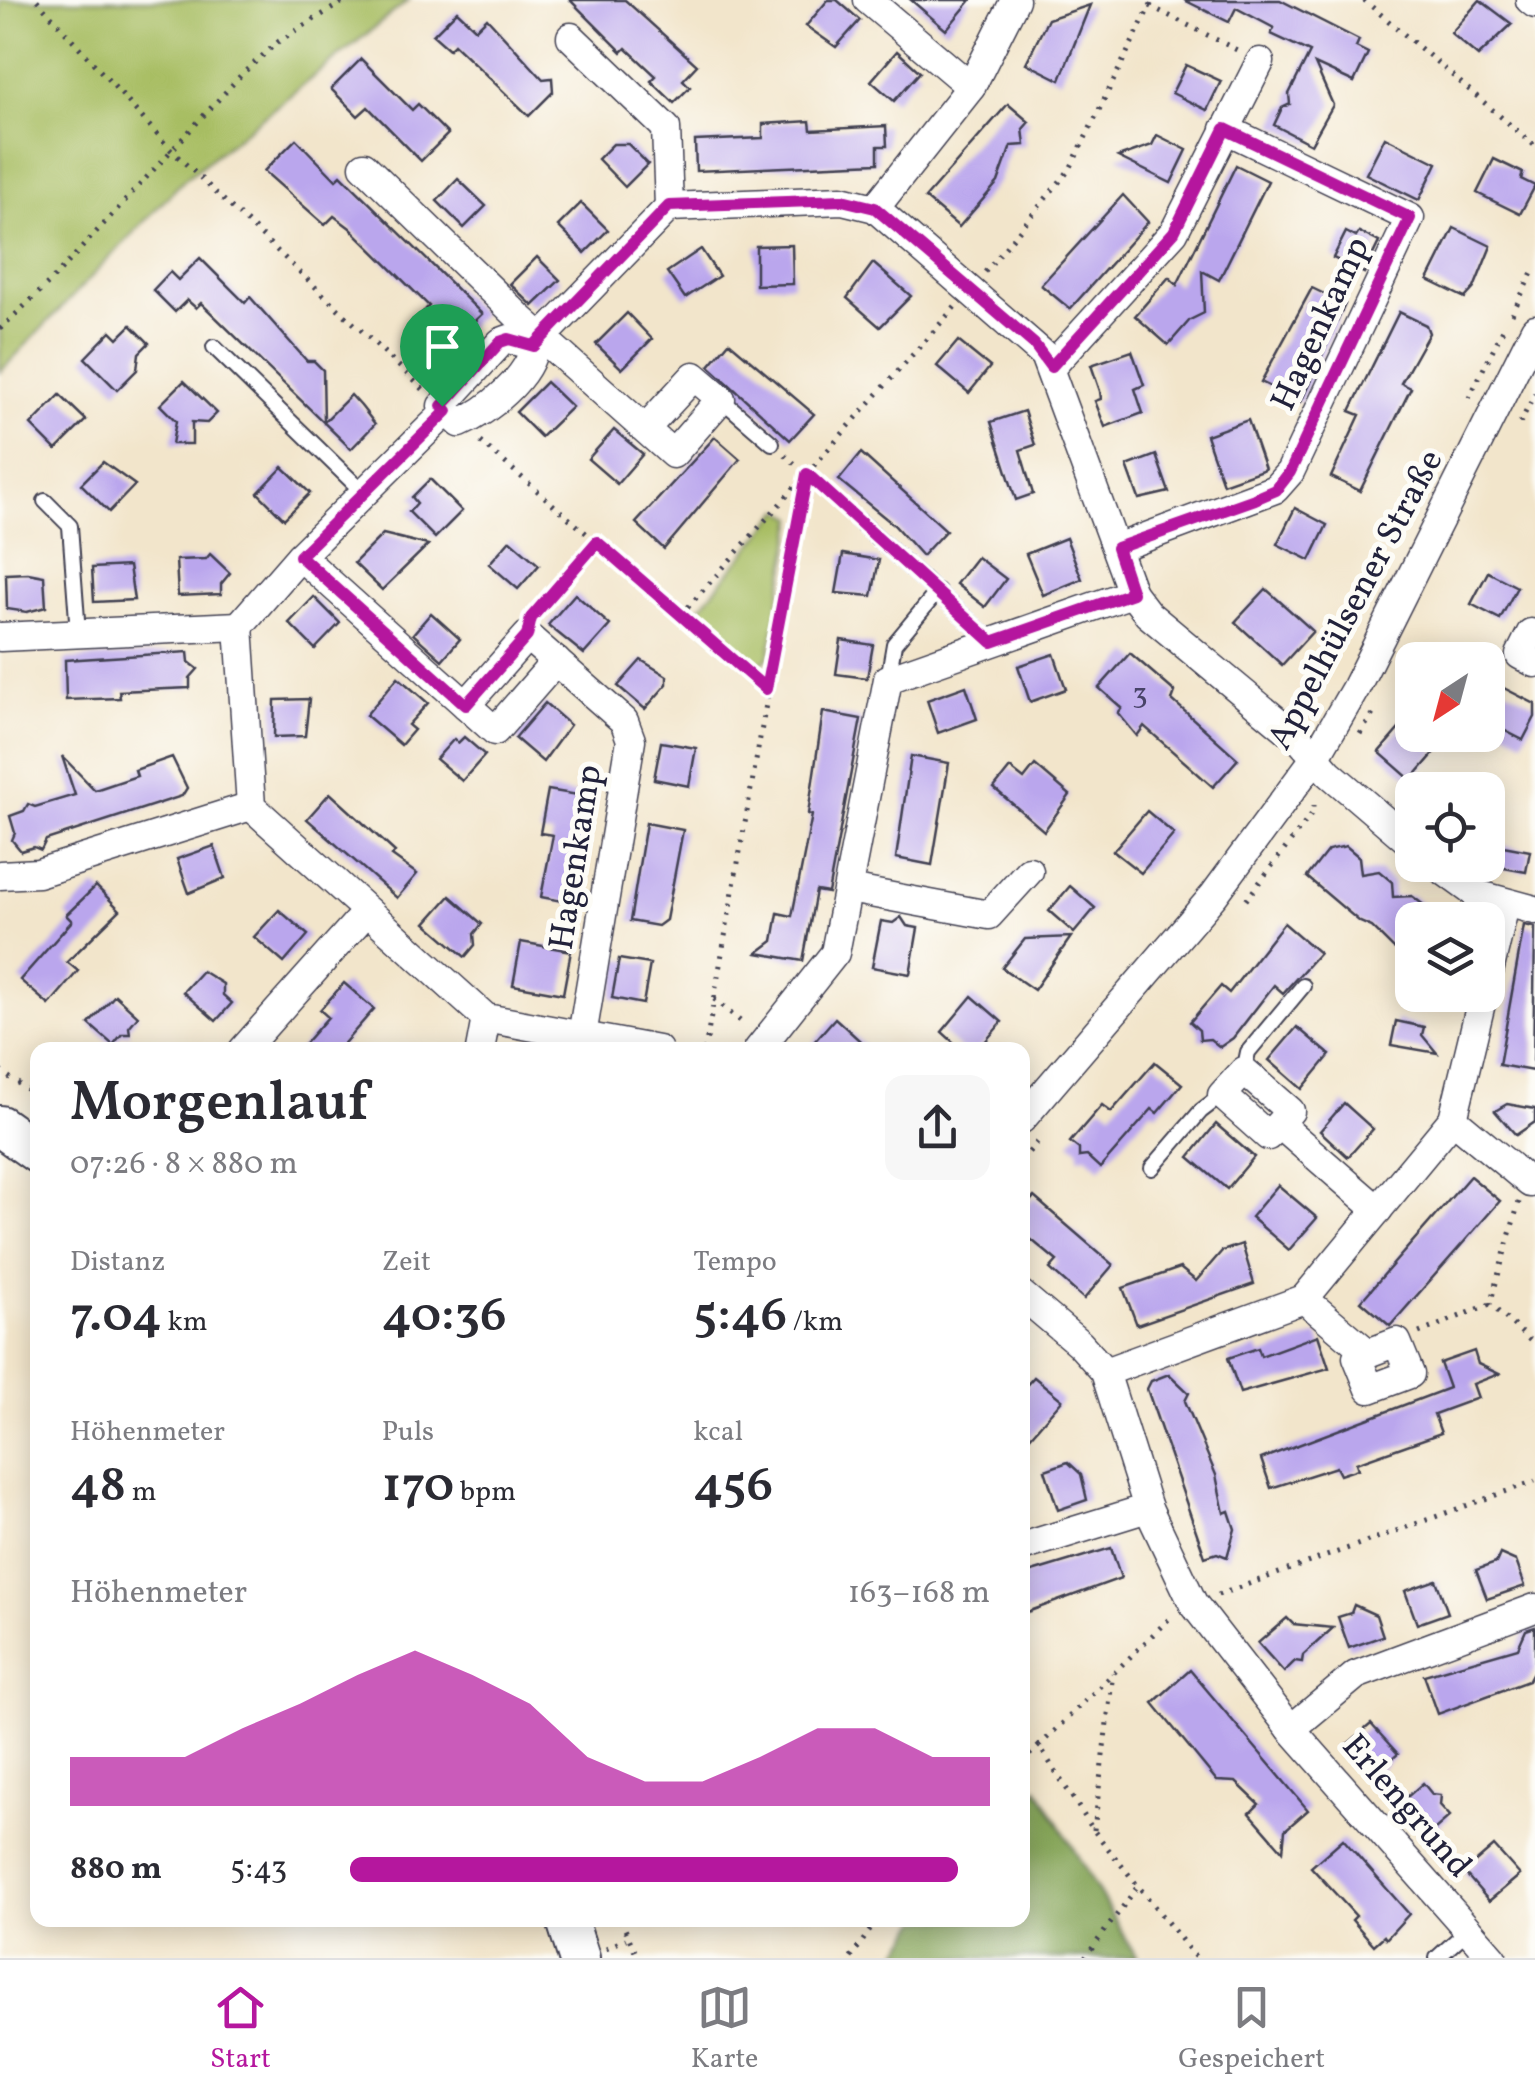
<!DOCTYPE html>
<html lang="de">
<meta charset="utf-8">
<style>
:root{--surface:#fff;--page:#f7f7f7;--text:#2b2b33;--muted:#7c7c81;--line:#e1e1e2;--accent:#b5179e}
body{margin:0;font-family:Vollkorn,serif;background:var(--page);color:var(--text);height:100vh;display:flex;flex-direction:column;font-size:38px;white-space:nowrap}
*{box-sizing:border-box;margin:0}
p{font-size:32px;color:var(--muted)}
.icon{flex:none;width:55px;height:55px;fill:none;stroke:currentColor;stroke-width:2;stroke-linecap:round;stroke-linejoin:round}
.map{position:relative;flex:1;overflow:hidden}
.details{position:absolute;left:30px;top:1042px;width:1000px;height:885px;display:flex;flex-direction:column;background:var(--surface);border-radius:20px;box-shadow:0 5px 25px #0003}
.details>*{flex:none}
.needle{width:65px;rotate:216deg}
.buttons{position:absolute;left:1395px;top:642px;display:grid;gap:20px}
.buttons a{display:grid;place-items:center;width:110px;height:110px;border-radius:20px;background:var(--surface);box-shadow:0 5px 25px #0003;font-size:50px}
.pin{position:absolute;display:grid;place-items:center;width:85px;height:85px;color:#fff;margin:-102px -42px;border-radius:50% 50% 50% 0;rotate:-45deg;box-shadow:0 0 10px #0007}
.pin .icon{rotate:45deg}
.round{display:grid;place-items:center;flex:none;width:105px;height:105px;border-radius:20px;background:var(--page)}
.head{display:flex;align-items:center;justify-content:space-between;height:170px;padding:0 40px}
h1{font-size:55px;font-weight:600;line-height:75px}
.stats{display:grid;grid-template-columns:repeat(3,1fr);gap:15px;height:170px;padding:10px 40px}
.stats div{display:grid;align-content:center}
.stats b{font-size:50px;font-weight:600}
.stats small{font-size:28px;font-weight:400}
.stats p{font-size:28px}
.chart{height:280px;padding:20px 40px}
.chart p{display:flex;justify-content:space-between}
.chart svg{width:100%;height:180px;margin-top:10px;fill:var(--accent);opacity:.7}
ul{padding:0 40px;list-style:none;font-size:32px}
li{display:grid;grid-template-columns:160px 120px 1fr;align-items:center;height:75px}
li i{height:25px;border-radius:12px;background:var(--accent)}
.tabs{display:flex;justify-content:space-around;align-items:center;height:140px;border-top:2px solid var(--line);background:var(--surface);font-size:28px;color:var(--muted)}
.tabs a{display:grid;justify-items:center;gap:5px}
.tabs .selected{color:var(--accent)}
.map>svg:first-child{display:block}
.green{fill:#a7bd62;stroke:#64704e;stroke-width:2.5}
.forest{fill:#85a458;stroke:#54634a;stroke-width:2.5}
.building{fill:#baa6ed}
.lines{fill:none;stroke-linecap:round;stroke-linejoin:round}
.lane-casing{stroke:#413f51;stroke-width:18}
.street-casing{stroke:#413f51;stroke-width:31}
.secondary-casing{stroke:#413f51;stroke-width:44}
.path{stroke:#413f51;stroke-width:5;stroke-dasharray:2.5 8;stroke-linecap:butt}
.lane{stroke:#fff;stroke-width:14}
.street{stroke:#fff;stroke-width:28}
.secondary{stroke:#fff;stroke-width:40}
.route-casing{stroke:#fff;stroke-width:20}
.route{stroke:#b5179e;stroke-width:12}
.labels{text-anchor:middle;stroke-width:10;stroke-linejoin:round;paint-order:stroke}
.number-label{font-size:30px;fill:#484368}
.street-label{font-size:35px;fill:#22223b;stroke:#fdfcf7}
</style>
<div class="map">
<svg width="1535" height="1958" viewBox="0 0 1535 1958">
<rect width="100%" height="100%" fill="#fdfcf7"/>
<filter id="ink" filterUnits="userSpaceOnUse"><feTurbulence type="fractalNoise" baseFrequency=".01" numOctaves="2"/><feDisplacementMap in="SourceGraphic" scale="20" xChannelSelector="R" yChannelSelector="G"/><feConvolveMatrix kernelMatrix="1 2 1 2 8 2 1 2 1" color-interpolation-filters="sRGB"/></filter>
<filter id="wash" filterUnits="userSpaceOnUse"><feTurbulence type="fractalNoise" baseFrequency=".0048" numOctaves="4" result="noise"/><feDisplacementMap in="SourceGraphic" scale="40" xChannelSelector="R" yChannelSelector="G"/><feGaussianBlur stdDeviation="2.25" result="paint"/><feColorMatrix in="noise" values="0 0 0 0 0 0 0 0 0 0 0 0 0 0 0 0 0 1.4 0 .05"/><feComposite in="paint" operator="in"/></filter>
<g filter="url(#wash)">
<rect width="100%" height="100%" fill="#f2e5cb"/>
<!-- green -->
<g class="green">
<polygon points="0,0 409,0 184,180 0,372"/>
<polygon points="781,510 795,517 769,657 756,667 749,666 701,626 696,612"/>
</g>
<!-- forest -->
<polygon class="forest" points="1038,1788 1137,1958 894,1958 920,1920 1022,1920 1023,1805"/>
<g id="blocks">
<!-- building -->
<g class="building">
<polygon points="570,0 625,0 697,65 683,80 690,87 674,103 651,81 656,76 626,48 622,52"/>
<polygon points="828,0 837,0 860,20 836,47 806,26"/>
<polygon points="911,0 971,0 946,30"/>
<polygon points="1184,0 1280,0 1359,40 1356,47 1368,53 1354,82 1315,64 1333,105 1311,144 1274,125 1282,108 1290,104 1289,94 1310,52 1271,34 1274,28 1236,8 1229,22"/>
<polygon points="1480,0 1512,24 1478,56 1451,33"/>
<polygon points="1090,5 1060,80 1026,63 1048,19"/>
<polygon points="457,11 476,29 487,18 543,79 552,78 553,92 529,116 454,44 449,49 433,35"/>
<polygon points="897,51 920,72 894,101 871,81"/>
<polygon points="361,59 412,110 418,104 448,134 421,161 368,107 358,116 331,89"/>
<polygon points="1186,65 1221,81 1207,110 1172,93"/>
<polygon points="1008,104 1029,122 1023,129 1025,145 1011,146 998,182 959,227 925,198"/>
<polygon points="810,121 811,130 886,126 887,146 878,146 878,163 696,171 695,141 763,138 763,124"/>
<polygon points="1157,135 1187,150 1171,183 1118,157 1152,145"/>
<polygon points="1385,137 1437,163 1419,200 1366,174"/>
<polygon points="296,139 336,180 341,175 482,314 459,336 444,321 434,332 418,317 429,306 350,228 334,216 325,225 264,171"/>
<polygon points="613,144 628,144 648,164 625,187 598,159"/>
<polygon points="1494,159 1523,173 1521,179 1535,186 1520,214 1477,193"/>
<polygon points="1236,165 1268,181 1219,280 1202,271 1204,313 1190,320 1168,345 1135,316 1169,277 1177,285"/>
<polygon points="458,179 486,206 464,228 437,201"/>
<polygon points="1123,195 1148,222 1070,309 1041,285"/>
<polygon points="581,203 608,230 585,253 558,226"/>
<polygon points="1454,228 1491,246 1474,288 1465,298 1428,280"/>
<polygon points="1346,232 1356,237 1359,232 1379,242 1364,273 1333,258"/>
<polygon points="792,245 793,284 756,285 756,246"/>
<polygon points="701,249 719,276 685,298 667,272"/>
<polygon points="537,257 560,280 533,306 510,284"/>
<polygon points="200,258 245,303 250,297 307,361 314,361 323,370 324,422 351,395 361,406 375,424 351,449 201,303 196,308 187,300 175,312 153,290 170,272 178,280"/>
<polygon points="873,263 911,296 880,327 847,298"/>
<polygon points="1312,288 1345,304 1301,402 1261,382"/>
<polygon points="1399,312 1426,325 1429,333 1401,383 1411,388 1360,491 1331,477 1360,415 1350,411"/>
<polygon points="627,313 652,339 622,369 596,344"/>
<polygon points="131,325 149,343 139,353 137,370 117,390 85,358 111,331 118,338"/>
<polygon points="958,341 990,367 969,393 937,366"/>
<polygon points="729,342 814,414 790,440 709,366"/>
<polygon points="1132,351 1144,385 1135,389 1143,413 1105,427 1095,401 1101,399 1100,391 1091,365"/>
<polygon points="184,381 217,413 207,423 192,422 192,444 172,444 176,421 160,405"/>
<polygon points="546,382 572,407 541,437 516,412"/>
<polygon points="60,395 86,420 56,450 31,425"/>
<polygon points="1024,411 1035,445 1020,450 1033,494 1016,500 991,422"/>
<polygon points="1248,420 1265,469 1223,484 1206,435"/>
<polygon points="614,430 643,454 617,484 588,459"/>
<polygon points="715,437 740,459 664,549 636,523"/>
<polygon points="861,453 946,530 922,556 894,525 839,480"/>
<polygon points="1156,455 1169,492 1139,499 1127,466"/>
<polygon points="103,462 135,485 109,512 81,484"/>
<polygon points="283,467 310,493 284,519 258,493"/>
<polygon points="430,479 462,511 435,538 409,512 417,503 412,497"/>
<polygon points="1295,508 1327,525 1310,560 1277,544"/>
<polygon points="383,534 428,545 382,590 354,563"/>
<polygon points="1066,538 1082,579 1043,595 1026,554"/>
<polygon points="510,540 539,565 518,589 489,564"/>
<polygon points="210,554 230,573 221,584 221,594 178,596 176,560 206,559"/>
<polygon points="843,554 879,560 872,596 836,593"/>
<polygon points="977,557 1006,579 985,607 956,584"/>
<polygon points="129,566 134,600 94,602 92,568"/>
<polygon points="1488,572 1517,587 1500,619 1471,604"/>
<polygon points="28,573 44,576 46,607 27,612 7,609 6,574"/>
<polygon points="1266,589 1313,631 1282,665 1235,622"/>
<polygon points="575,594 610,625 584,654 548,625"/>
<polygon points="314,597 340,623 315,649 289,623"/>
<polygon points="431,613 460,639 442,660 413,634"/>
<polygon points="841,640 873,645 867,678 836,674"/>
<polygon points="188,652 189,662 198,669 190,678 190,688 119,691 120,698 66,700 65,660"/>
<polygon points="1130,653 1175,692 1172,700 1238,759 1213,787 1144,726 1137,736 1118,713 1122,708 1099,688"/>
<polygon points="1054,654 1066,689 1030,702 1018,666"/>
<polygon points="641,660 667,676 667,684 645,709 618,686"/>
<polygon points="398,677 428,703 408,725 414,730 401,745 366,715"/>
<polygon points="1488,680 1535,704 1535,717 1523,740 1488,722"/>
<polygon points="966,686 977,719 938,733 927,700"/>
<polygon points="309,699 305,736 274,737 275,700"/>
<polygon points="545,703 570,725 543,762 515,738"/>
<polygon points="823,712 861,719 828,893 816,891 803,961 757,953 773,941 778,913 792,916 812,815 808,814"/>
<polygon points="1404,723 1436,751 1411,780 1379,752"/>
<polygon points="464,737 485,755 462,781 436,759 454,739 458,743"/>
<polygon points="661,742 696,748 689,786 654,779"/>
<polygon points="62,756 95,790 137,776 135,770 172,757 187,788 182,796 46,840 41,850 34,847 21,851 12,840 15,833 10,816 24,811 28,804 35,807 75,795"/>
<polygon points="911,756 949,763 932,865 896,858"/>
<polygon points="1035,765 1070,795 1044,831 994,788 1010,768 1024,779"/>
<polygon points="548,790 578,795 577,801 592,804 580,868 585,869 578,904 541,897 553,835 540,833"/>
<polygon points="330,793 395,852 392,856 417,874 397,898 307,819"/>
<polygon points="1147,811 1174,834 1141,873 1113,851"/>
<polygon points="646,823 683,830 666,920 658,926 630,921"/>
<polygon points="1498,845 1530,851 1526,872 1493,866"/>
<polygon points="214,846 225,878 189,893 177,859"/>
<polygon points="1346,846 1359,857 1361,874 1379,871 1392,882 1393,897 1412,896 1425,906 1427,920 1412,920 1412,958 1393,948 1372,927 1360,922 1307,877 1328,850"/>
<polygon points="96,886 120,910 67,962 78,971 49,1005 20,980 72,921 66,915"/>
<polygon points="1070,886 1095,908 1074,933 1049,911"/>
<polygon points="450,896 482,924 474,934 475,945 465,957 426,923"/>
<polygon points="279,910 308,935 284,963 254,937"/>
<polygon points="901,917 907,926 918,928 910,974 872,967 881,921 893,923"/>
<polygon points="1284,923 1319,953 1283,993 1274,985 1233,1038 1220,1047 1210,1039 1200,1040 1199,1030 1190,1022 1221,986 1229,993"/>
<polygon points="1524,925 1535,927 1533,1071 1499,1065"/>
<polygon points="1071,937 1034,990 1002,968 1025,939"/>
<polygon points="521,942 571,951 563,994 513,985"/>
<polygon points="619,959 650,964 643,1004 612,998"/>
<polygon points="202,971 223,984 223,995 232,1003 216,1021 183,992"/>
<polygon points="344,983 374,1009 338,1050 299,1050 328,1017 320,1010"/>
<polygon points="115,995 138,1016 129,1027 130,1034 122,1034 113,1045 89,1024"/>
<polygon points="972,996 1002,1022 978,1050 962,1050 942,1032"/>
<polygon points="835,1018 870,1050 807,1050"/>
<polygon points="1396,1021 1424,1027 1422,1035 1437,1053 1391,1045"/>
<polygon points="1297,1027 1330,1055 1302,1089 1269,1060"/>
<polygon points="1155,1062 1182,1084 1157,1113 1152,1109 1100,1168 1087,1156 1079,1157 1079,1149 1070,1142 1102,1105 1111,1112"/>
<polygon points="1344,1103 1373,1129 1348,1157 1320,1131"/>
<polygon points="1507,1104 1535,1109 1535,1122 1516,1135 1495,1111"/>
<polygon points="1216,1124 1254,1157 1227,1189 1189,1157"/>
<polygon points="1470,1176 1500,1201 1390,1326 1361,1301"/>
<polygon points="1278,1185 1317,1218 1289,1250 1251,1217"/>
<polygon points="1034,1197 1113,1265 1084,1299 1050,1269 1057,1261 1022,1232 1022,1210"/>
<polygon points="1242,1244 1254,1284 1137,1325 1123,1288 1180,1268 1196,1281 1222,1251"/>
<polygon points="1318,1335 1329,1368 1240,1393 1228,1358 1258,1348 1261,1356"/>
<polygon points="1474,1351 1478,1364 1499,1374 1473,1384 1478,1398 1434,1414 1441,1433 1356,1463 1358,1469 1340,1475 1336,1467 1271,1488 1261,1459 1449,1388 1440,1363"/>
<polygon points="1169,1374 1189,1393 1185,1401 1216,1475 1224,1513 1229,1511 1235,1529 1227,1557 1217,1553 1205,1557 1147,1389 1151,1381"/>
<polygon points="1034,1377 1062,1400 1022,1446 1022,1390"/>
<polygon points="1068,1462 1081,1474 1087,1500 1058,1510 1045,1470"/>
<polygon points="1111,1548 1121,1578 1022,1614 1022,1575"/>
<polygon points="1500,1554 1516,1561 1525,1586 1487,1599 1476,1570 1496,1563"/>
<polygon points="1436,1580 1448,1613 1417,1624 1405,1591"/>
<polygon points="1354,1605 1376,1615 1383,1636 1349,1648 1338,1617 1351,1613"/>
<polygon points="1287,1618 1293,1624 1333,1628 1303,1655 1302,1662 1295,1661 1284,1672 1258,1643"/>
<polygon points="1535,1627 1535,1668 1528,1681 1438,1714 1424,1675 1518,1648 1526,1630"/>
<polygon points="1190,1670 1308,1810 1285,1830 1283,1851 1250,1813 1259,1804 1236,1782 1217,1781 1153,1703"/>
<polygon points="1371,1724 1398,1754 1373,1776 1345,1746"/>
<polygon points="1423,1783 1432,1794 1441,1795 1440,1805 1450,1816 1427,1836 1398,1805"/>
<polygon points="1343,1839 1409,1914 1386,1939 1384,1936 1374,1945 1352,1920 1356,1916 1311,1867"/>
<polygon points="1494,1846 1520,1875 1489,1901 1464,1872"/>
</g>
</g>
</g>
<g filter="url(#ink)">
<use href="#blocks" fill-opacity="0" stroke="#413f51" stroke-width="2.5"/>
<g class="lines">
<defs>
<g id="lane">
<polyline points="214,347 364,493"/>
<polyline points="721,399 772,443"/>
<polyline points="45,501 70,526 78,633"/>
<polyline points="858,520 992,642"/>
<polyline points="888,679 894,644 938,591"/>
<polyline points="1244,1071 1248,1052 1303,986"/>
<polyline points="1152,1168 1201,1111 1222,1095"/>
<polyline points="1437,1958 1468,1930"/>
</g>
<g id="street">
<polyline points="868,0 971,87"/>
<polyline points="1530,0 1535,4"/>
<polyline points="571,37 666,128 669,207"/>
<polyline points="364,166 521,319 673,454 721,399 694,376 645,429"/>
<polyline points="875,208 971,87 1015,0"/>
<path d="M534 346 509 339 501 342 442 406 460 423C487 412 531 376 534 346L669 207 842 200 875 208 1044 355 1132 593 1148 614 1301 741 1329 773 1412 844"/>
<polyline points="1051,367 1174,232 1260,62"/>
<polyline points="447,411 300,556 239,626 251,806 486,1018 658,1050"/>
<polyline points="1117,548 1275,489 1290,472 1410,218 1225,129"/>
<polyline points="300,556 466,705 527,636 624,721 631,740 582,1036"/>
<polyline points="1535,635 1531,633 1520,655 1535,663"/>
<polyline points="0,637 239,626"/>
<polyline points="466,705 495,731 556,661"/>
<polyline points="1436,865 1476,894 1535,910"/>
<polyline points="0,875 38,873 251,806"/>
<polyline points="849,889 989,915 1029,871"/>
<polyline points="1488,976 1505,905"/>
<polyline points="243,1050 367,911"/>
<polyline points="480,1050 486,1018"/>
<polyline points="758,1050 835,953 888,679 1132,593"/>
<polyline points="1022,1119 1214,895 1315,758 1355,689 1535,329"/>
<polyline points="1453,1119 1530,1183"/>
<polyline points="1279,1124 1268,1136 1222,1095 1244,1071 1290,1111 1279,1124 1378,1210"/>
<polyline points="1022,1295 1080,1344 1105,1372 1148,1508 1193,1603 1291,1729 1493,1958"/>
<polyline points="1304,1299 1368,1353 1357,1357 1370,1389 1410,1374 1397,1342 1368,1353"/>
<polyline points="1105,1372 1304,1299 1453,1119 1483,995"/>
<polyline points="1022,1547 1148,1508"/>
<polyline points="1291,1729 1356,1675 1535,1608"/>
</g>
<g id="secondary">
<polyline points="0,1126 38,1153"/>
<polyline points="567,1920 579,1958"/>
</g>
</defs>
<!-- lane casing -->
<use href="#lane" class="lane-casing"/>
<!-- street casing -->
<use href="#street" class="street-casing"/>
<!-- secondary casing -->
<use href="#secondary" class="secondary-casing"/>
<!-- path -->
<g class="path">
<polyline points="37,0 171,150 425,391"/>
<polyline points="1364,0 1535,146"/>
<polyline points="1150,6 1237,50"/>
<polyline points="985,272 1070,169 1153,0"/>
<polyline points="1512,314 1535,267"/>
<polyline points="0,329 51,281 242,74 279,41 346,0"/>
<polyline points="1469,398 1506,323"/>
<polyline points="1520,423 1535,394"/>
<polyline points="481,442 766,689"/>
<polyline points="785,455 844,507"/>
<polyline points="534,614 596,544"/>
<polyline points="681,615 955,307"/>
<polyline points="1360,734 1373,714"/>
<polyline points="1246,900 1314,811 1314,804"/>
<polyline points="714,999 746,1026"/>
<polyline points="705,1050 806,477"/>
<polyline points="0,1071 38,1097"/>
<polyline points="1022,1160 1040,1139"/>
<polyline points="1519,1202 1490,1304 1535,1345"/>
<polyline points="1419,1333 1490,1304"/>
<polyline points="1218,1595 1535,1481"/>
<polyline points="1039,1746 1172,1616"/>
<polyline points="1022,1762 1039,1746 1094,1831 1196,1958"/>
<polyline points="1094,1830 1113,1673"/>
<polyline points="621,1920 638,1958"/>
<polyline points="606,1948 626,1939"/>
<polyline points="851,1958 877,1920"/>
<polyline points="1085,1958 1138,1886"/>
</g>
<!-- lane -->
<use href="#lane" class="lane"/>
<!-- street -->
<use href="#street" class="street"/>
<!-- secondary -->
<use href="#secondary" class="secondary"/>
</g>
</g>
<g class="lines" filter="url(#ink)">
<defs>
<polygon id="route" points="1225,129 1410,218 1290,472 1276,490 1255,499 1117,548 1132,593 992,642 807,474 766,689 597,542 531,618 527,636 466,705 300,556 447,411 442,406 500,342 509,339 534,346 669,206 842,200 875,208 1034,344 1051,367 1174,232"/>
</defs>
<!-- route casing -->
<use href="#route" class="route-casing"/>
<!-- route -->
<use href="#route" class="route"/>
</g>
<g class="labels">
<!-- number labels -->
<g class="number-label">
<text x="1140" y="703">3</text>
</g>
<!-- street labels -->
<g class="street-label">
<text transform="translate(1319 323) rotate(-65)" y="12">Hagenkamp</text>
<text transform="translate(1354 599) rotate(-62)" y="12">Appelhülsener Straße</text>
<text transform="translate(574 857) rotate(-81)" y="12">Hagenkamp</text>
<text transform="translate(1408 1805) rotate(49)" y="12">Erlengrund</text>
</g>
</g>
</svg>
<div class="buttons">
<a><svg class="needle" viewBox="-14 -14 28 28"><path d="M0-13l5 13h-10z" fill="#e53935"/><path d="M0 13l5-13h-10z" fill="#7c7c81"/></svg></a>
<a><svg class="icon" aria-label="locate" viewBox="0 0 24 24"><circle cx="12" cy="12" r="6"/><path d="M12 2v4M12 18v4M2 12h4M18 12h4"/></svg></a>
<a><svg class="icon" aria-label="layers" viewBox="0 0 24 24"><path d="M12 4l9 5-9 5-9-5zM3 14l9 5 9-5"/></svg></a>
</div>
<div class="pin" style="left:442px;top:406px;background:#1e9e55"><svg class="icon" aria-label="arrive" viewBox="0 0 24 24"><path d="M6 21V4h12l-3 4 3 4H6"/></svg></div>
<section class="details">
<div class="head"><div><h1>Morgenlauf</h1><p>07:26 · 8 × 880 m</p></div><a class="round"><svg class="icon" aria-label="share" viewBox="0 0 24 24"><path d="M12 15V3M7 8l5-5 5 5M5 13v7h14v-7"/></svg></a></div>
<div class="stats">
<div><p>Distanz</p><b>7.04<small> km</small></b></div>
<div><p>Zeit</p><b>40:36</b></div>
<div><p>Tempo</p><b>5:46<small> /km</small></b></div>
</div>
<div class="stats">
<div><p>Höhenmeter</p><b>48<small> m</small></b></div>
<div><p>Puls</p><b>170<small> bpm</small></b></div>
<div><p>kcal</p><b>456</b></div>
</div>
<div class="chart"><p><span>Höhenmeter</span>163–168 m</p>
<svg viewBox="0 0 160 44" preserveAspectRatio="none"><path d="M0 44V32L10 32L20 32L30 25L40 19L50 12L60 6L70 12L80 19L90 32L100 38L110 38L120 32L130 25L140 25L150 32L160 32V44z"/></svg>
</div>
<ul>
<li><b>880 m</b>5:43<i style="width:95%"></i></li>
</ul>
</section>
</div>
<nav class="tabs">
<a class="selected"><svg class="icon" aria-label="home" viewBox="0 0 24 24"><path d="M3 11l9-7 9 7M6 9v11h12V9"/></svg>Start</a>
<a><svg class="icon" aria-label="map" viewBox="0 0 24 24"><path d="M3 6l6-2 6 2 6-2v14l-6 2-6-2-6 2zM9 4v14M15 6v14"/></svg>Karte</a>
<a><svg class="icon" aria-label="saved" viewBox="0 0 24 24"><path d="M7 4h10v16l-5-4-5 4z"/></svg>Gespeichert</a>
</nav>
